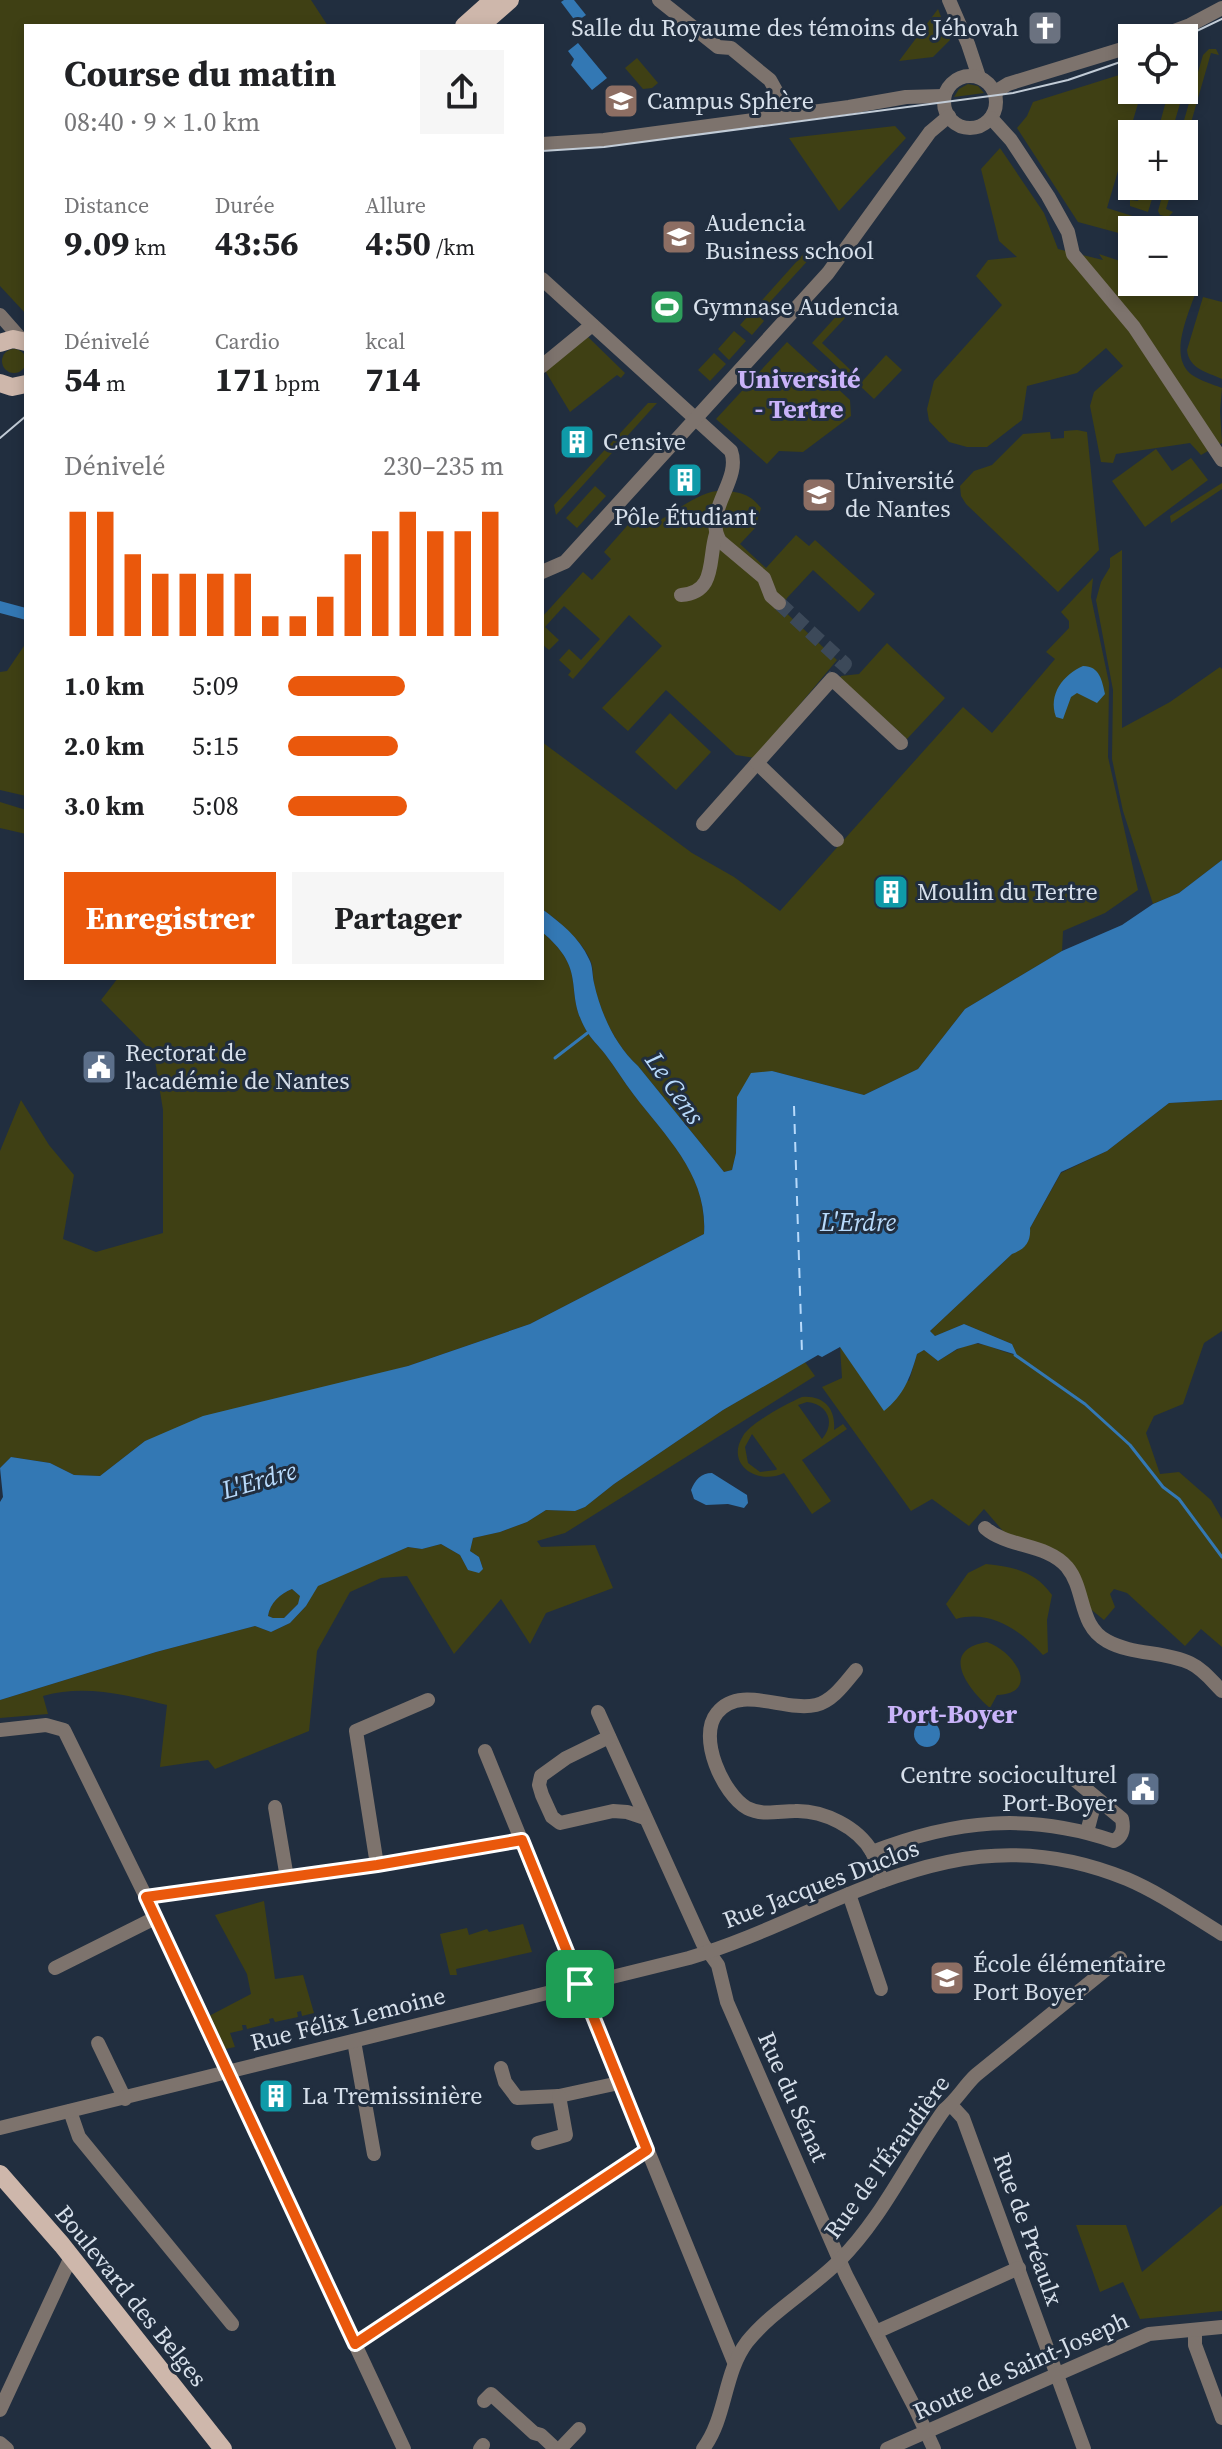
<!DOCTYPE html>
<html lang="fr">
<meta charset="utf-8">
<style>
:root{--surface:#fff;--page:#f6f6f6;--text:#202124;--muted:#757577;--accent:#ea580c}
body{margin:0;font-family:"Source Serif 4",serif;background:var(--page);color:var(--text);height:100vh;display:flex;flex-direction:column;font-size:30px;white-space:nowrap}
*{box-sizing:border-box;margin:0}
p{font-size:26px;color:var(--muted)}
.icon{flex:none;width:44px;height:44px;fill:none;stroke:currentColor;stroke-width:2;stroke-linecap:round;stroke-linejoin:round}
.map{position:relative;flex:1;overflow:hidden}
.sheet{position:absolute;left:24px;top:24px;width:520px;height:956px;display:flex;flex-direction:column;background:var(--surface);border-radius:0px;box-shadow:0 4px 12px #0003}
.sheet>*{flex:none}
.tools{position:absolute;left:1118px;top:24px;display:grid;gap:16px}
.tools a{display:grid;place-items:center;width:80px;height:80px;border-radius:0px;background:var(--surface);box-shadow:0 4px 12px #0003;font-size:40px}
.pin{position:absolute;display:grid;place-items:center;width:68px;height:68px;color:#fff;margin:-34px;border-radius:16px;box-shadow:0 4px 12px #0006}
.round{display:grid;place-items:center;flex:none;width:84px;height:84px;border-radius:0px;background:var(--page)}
.summary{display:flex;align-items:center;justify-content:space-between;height:136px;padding:0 40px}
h1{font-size:36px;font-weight:700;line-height:60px}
.metrics{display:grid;grid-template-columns:repeat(3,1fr);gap:12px;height:136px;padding:8px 40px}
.metrics div{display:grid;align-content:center}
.metrics b{font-size:34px;font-weight:700}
.metrics small{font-size:22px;font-weight:400}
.metrics p{font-size:22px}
.chart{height:224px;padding:16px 40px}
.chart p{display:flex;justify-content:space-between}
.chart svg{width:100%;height:144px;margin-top:8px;stroke:var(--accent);stroke-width:6}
.action{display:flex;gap:16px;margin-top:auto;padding:16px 40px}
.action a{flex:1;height:92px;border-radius:0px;background:var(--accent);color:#fff;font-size:32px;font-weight:700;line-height:92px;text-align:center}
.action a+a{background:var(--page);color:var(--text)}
ul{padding:0 40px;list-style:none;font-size:26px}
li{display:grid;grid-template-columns:128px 96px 1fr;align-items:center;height:60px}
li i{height:20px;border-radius:10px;background:var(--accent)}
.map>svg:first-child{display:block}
.green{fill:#3f4014;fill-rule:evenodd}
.water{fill:#3378b4;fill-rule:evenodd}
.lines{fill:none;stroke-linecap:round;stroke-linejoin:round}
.stream{stroke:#3378b4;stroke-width:3}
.ferry{stroke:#b8dafb;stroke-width:2;stroke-dasharray:10 8;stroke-linecap:butt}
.minor-tunnel{stroke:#3c4959;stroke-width:14;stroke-dasharray:14 7;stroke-linecap:butt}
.minor{stroke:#7d736d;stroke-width:14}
.major{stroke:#ceb7ab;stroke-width:18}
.tram{stroke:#c2ccd7;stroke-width:2}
.route-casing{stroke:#fff;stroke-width:16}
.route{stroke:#ea580c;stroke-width:10}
.labels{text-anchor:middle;stroke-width:6;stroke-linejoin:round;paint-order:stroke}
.poi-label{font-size:24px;fill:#d7e0eb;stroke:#212e3f;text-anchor:start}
.street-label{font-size:24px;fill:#d7e0eb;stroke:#212e3f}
.neighbourhood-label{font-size:26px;font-weight:bold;fill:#c9b3f9;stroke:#212e3f}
.water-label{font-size:26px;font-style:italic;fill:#b8dafb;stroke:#212e3f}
</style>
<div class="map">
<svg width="1222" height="2449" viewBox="0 0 1222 2449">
<rect width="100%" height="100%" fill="#212e3f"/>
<!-- green -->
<g class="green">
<polygon points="0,0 311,0 328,26 26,26 26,314 0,286"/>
<polygon points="938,9 950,40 933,57 899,61"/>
<polygon points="1209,49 1216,49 1219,55 1211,53 1184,147 1184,134 1180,134 1203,55"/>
<polygon points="637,58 658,83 652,88 643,89 625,68"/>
<polygon points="1132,71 1132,90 1142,90 1107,208 1142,219 1139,228 1126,235 1078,222 1017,128 1027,116 1033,102"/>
<polygon points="968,84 978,86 984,93 954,97 959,89"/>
<polygon points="1169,90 1184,90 1171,134 1157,134"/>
<polygon points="895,126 906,138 839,211 789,138"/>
<path d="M1000 148 1044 213 1058 249 1103 260 1099 254 1132 265V282H1184V275L1193 277 1198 285C1191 310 1166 356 1192 375 1201 381 1212 384 1222 388L1220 411 1222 443 1201 455 1190 443 1116 454 1113 463 1101 462 1090 406 1094 392 1123 366 1106 348 1077 373 1027 386 1022 420 987 447H967L949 442 929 421 927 409 934 381 1002 305 976 276 988 260 1017 257 999 241 981 169Z"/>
<polygon points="1142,186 1156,186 1148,212 1130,206 1130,200 1138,201"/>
<polygon points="1165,186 1173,186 1166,209 1173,212 1168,217 1160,215 1158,211"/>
<polygon points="806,251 812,256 758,315 764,321 752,335 740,325"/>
<path d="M1203 297 1222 302V379C1207 372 1189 369 1187 350Z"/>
<polygon points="841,311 845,318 822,343 858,377 854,382 812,343"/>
<polygon points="734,331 746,341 729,360 718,349"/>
<polygon points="587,336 625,373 621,378 617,375 570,412 544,369"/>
<polygon points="787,342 850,400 851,416 803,452 779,451 767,464 716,419"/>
<circle cx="14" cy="361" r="12"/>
<polygon points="714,353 726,364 710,381 698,370"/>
<polygon points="886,355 902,370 874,399 859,385"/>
<polygon points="648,403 657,403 556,515 554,505"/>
<polygon points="1077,430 1087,432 1099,550 1058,592 966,504 961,496 960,486 974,471 992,465 1023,434 1050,432 1051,439 1064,438 1064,431"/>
<polygon points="1156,449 1172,471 1191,458 1208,480 1145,527 1112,481"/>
<polygon points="1222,483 1222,489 1171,523 1170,516"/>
<polygon points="595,486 606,496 577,528 566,518"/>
<path d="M717 491C735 491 749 492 761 508L755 528 740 544 766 568 796 535 809 546 815 540 875 594 859 612 813 570 787 598 782 609 837 660 755 758 736 755 666 690 628 731 602 708 662 646 629 615 573 679 568 675 571 671 559 660 569 649 581 660 600 639 564 606 545 627 559 640 549 650 542 644V617L583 572 592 580 611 559 604 552 634 518C638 522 640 524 646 525 659 526 693 493 717 491Z"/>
<polygon points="1122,550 1122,728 1170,702 1220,667 1222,669 1222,860 1179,893 1153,904 1123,811 1112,759 1113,690 1096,600 1101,582 1110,567 1110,558"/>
<path d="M1093 578 1091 597 1109 683 1108 757 1138 890 1105 913 1063 931 1062 951 965 1009 918 1069 864 1095 772 1071 737 1097 736 1153 732 1170 724 1172 638 1066C615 1045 601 1014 594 984 593 977 593 971 592 965 586 944 559 921 542 909V742L692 853 734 877 780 911 963 707 992 733 1055 659 1046 652 1069 628V621L1061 612Z"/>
<polygon points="887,643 945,698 907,739 840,678 841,676 859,674"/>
<polygon points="24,646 26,647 26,796 0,790 0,672 7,671"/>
<polygon points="670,713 711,752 676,790 635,752"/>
<polygon points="0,802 26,810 26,834 0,828"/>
<path d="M542 932C589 971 563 990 586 1030 591 1039 599 1046 605 1054 615 1067 624 1082 634 1095 668 1139 707 1174 704 1234L530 1324 408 1366 145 1441 100 1476 74 1475 50 1463 11 1457 0 1468V1151L21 1100 49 1145 74 1175 63 1239 96 1252 163 1233V1110L154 1054 101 1000 118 978H542Z"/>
<path d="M1222 1100V1331L1204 1343 1183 1404 1154 1416 1146 1433 1160 1474 1179 1472 1211 1500 1222 1519V1647L1201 1629 1185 1646 1127 1593 1114 1589 1110 1594 1115 1607 1104 1620 1088 1607 1077 1576 1003 1531 984 1509 969 1526 932 1499 911 1511 822 1387 842 1378 840 1347 909 1381 917 1354 924 1350 938 1361C949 1355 965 1342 979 1344 991 1345 1004 1353 1016 1355L1012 1344 964 1324 935 1336 930 1331 1012 1254 1030 1228 1061 1173 1107 1151 1169 1103Z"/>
<path d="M805 1362 815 1376 565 1533 537 1541 541 1547 595 1545 613 1588 546 1613 530 1644 501 1599 454 1654 407 1576 381 1578 350 1592 317 1651 309 1731 215 1769 208 1760 160 1767 167 1705C126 1695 85 1684 43 1696L48 1714 0 1718V1700L156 1652 255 1626 271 1632 290 1623 306 1606 317 1586 408 1547 422 1549 441 1544 460 1555 468 1570 483 1569 479 1557 470 1551 473 1538 500 1532 527 1522 546 1510 575 1511 585 1507 614 1484 723 1410Z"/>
<path d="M802 1397C823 1395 836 1408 834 1430L843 1424 847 1429 802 1460 831 1501 812 1514 784 1473C757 1486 725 1464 743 1436 750 1423 788 1403 802 1397ZM807 1402C828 1404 836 1423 822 1439L798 1405ZM752 1434 777 1469 776 1470 760 1472 748 1463 745 1447Z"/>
<path d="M986 1564C1014 1567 1035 1571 1052 1595L1047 1620 1048 1652 1043 1655C1021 1631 991 1609 956 1619L946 1604 968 1573Z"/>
<path d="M292 1589 301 1596 298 1604 284 1618H273L268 1616C270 1602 280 1594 292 1589Z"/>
<path d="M987 1642C1014 1651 1042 1693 997 1695L990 1708C968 1689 938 1650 987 1642Z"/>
<polygon points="264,1901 275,1979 303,1975 314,2013 302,2016 301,2011 297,2012 298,2017 275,2022 273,2018 269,2019 270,2023 247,2029 246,2025 242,2025 243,2030 230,2033 235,2047 225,2049 209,2016 251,1994 247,1974 215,1915"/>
<polygon points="523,1924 532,1952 456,1969 457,1975 450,1975 440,1934 467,1928 469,1935 487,1929 489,1932"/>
<polygon points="1222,2205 1222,2311 1140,2319 1123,2282 1100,2292 1076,2225 1126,2225 1142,2272"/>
</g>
<!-- water -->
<g class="water">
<polygon points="564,0 574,0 586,15 576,22 561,2"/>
<polygon points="578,43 607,78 592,90 571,65 574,59 568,51"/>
<polygon points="0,601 26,608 26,620 0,613"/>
<path d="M1083 666C1100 666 1102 681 1105 694L1097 703 1077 693 1071 697 1063 719 1056 717C1048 694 1063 675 1083 666Z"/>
<path d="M1222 860V1100L1169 1103 1107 1151 1061 1172 1030 1228C1031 1242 1025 1249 1012 1254L930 1331 935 1336 964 1324 1012 1344 1017 1355 978 1343 957 1349 938 1361 924 1350 917 1354C910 1378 904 1395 884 1411L840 1347 822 1357 818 1355 723 1410 614 1484 585 1507 575 1511 546 1510 527 1522 500 1532 473 1538 470 1551 479 1557 483 1569 479 1573 468 1570 460 1555 441 1544 422 1549 408 1547 318 1586 306 1606 290 1623 271 1632 255 1626 156 1652 0 1700V1502L3 1497 0 1468 11 1457 50 1463 74 1475 100 1476 145 1441 203 1416 408 1366 530 1324 704 1234C708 1176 667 1138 634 1095 624 1082 615 1067 605 1054 599 1046 591 1039 586 1030 563 990 589 971 542 932V909C561 923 579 937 589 959 593 966 592 975 594 983 601 1014 615 1045 638 1066L724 1172 732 1170 736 1153 737 1097 751 1073 772 1071 864 1095 918 1069 965 1009 1062 951 1122 925 1153 904 1179 893ZM292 1589 300 1596 298 1604 284 1618H273L268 1616C270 1603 280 1594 292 1589Z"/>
<path d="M712 1473 747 1495 748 1503 744 1508 728 1504 706 1505 694 1499 691 1490C695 1480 701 1473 712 1473Z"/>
<circle cx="927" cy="1734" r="13"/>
</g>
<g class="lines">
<!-- stream -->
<g class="stream">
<polyline points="555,1058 590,1031"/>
<polyline points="1015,1355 1085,1404 1130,1445 1163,1487 1179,1499 1222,1557"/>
</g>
<!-- ferry -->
<polyline class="ferry" points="794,1106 802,1353"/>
<!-- minor-tunnel -->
<polyline class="minor-tunnel" points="779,603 845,664 832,679"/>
<!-- minor -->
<g class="minor">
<polyline points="659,0 718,47 731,48 770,80 780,98 784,117"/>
<polyline points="949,0 968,44 979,77"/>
<polyline points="1155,38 1190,25 1222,8"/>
<circle cx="970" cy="102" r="26"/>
<polyline points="995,92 1008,84 1132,46"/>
<polyline points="991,118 1011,140 1048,196 1068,232 1073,254 1134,327 1222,460"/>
<polyline points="542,144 604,140 849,107 906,97 944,96"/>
<path d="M542 279 731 451C742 481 702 511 720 541L764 578 771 596 779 603"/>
<polyline points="0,315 22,340"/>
<polyline points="542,366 592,325"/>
<polyline points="542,572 565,562 828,273 930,132 949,116"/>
<path d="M681 595C717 593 708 558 716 534"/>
<polyline points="703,824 757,763"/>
<polyline points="837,840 757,763 832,679 901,743"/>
<path d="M985 1528C1008 1548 1046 1543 1067 1567 1086 1590 1078 1625 1107 1641 1132 1655 1164 1651 1190 1663 1203 1669 1212 1681 1222 1691"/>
<path d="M856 1670C845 1683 833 1701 816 1705 784 1712 740 1684 717 1713 697 1737 723 1794 747 1808 762 1816 779 1811 795 1811 823 1810 858 1827 872 1852 877 1861 878 1872 882 1881"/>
<polyline points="598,1712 703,1944 718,1965 727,2002 846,2275 916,2410 934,2449"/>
<polyline points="0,1730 46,1725 64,1730 146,1897 404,2449"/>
<polyline points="609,1737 566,1758 541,1776 539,1785 542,1795 552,1817 560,1823 613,1811 627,1812 645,1818"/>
<polyline points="485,1751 734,2362"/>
<polyline points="275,1807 287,1878"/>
<polyline points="1087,1832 1096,1798"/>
<path d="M872 1852C954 1820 1029 1812 1114 1841 1123 1836 1124 1828 1122 1819L1075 1780"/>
<polyline points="377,1865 356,1731 428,1700"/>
<polyline points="849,1894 881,1989"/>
<polyline points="146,1897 377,1865 522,1840"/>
<polyline points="55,1968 155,1918"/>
<polyline points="354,2041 374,2154"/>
<polyline points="98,2043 125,2099"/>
<polyline points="501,2068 505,2082 517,2098 559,2096 619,2083"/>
<polyline points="951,2105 963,2118 1084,2449"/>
<polyline points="70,2111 79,2137 232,2324"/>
<path d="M0 2128 689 1958C740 1943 788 1920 837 1899 937 1856 1022 1836 1127 1879 1160 1893 1191 1915 1222 1934"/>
<polyline points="538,2143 566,2135 559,2096"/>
<polyline points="1195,2330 1195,2345 1222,2418"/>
<polyline points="876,2332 1019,2268"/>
<polyline points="355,2344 647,2150"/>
<polyline points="484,2401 491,2394 534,2433 541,2435 556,2449"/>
<polyline points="0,2410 71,2257"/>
<polyline points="0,2443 7,2449"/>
<polyline points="480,2449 483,2445"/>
<polyline points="560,2449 579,2429"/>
<path d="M703 2449C727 2417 723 2374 747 2342 772 2311 811 2289 839 2261 883 2217 908 2160 944 2110 957 2100 964 2086 976 2075L1120 1958"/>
<polyline points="887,2449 1149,2334 1222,2327"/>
</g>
<!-- major -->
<g class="major">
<polyline points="486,21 510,0"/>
<polyline points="464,26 493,0"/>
<polyline points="0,343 13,339 26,342"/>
<polyline points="0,383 12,387 26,384"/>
<polyline points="0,2174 62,2245 223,2449"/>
</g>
<!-- tram -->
<g class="tram">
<polyline points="1182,38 1222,19"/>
<polyline points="542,151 604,147 1013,93 1068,80 1132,58"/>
<polyline points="0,438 26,416"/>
</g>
</g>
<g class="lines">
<defs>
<polygon id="route" points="522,1840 647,2150 355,2344 146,1897 377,1865"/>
</defs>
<!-- route casing -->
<use href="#route" class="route-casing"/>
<!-- route -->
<use href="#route" class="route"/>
</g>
<!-- icons -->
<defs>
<symbol id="church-square" viewBox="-11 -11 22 22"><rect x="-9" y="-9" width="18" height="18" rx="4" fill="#6b7280" stroke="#212e3f"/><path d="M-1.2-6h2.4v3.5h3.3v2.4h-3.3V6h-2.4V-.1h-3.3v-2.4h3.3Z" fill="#fff"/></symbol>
<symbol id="university-square" viewBox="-11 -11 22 22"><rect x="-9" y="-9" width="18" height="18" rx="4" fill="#8d6e63" stroke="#212e3f"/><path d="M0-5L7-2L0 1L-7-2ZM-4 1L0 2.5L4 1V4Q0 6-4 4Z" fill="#fff"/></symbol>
<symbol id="stadium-square" viewBox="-11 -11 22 22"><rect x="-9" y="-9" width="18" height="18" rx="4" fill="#2e9e5b" stroke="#212e3f"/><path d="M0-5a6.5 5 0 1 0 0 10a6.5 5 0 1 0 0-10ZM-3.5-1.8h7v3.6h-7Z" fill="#fff"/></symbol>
<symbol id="building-square" viewBox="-11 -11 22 22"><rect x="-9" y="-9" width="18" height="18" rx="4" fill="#0f9aa8" stroke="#212e3f"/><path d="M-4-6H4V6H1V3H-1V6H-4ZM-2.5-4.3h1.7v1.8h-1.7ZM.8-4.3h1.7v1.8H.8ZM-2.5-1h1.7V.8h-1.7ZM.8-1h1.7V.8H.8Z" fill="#fff"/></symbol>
<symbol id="civic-square" viewBox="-11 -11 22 22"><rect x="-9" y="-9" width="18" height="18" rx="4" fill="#5c6f8a" stroke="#212e3f"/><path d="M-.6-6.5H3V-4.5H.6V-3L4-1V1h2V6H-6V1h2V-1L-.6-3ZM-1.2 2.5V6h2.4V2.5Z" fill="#fff"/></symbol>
<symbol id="school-square" viewBox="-11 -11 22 22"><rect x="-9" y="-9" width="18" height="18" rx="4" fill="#8d6e63" stroke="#212e3f"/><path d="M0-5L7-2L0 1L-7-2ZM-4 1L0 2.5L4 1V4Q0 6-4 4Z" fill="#fff"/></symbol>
</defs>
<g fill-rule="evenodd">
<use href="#church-square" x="1025" y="8" width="40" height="40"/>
<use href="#university-square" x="601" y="81" width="40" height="40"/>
<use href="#university-square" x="659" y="217" width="40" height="40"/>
<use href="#stadium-square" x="647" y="287" width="40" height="40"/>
<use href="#building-square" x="557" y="422" width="40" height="40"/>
<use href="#building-square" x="665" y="460" width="40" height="40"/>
<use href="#university-square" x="799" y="475" width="40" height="40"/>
<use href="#building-square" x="871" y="872" width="40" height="40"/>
<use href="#civic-square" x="79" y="1047" width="40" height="40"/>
<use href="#civic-square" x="1123" y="1769" width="40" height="40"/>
<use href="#school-square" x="927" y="1958" width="40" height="40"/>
<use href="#building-square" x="256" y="2076" width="40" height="40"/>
</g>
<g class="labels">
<!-- poi labels -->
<g class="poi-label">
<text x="1019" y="36" text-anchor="end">Salle du Royaume des témoins de Jéhovah</text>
<text x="647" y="109">Campus Sphère</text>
<text x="705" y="231">Audencia<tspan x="705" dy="28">Business school</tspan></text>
<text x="693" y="315">Gymnase Audencia</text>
<text x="603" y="450">Censive</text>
<text x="845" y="489">Université<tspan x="845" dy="28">de Nantes</tspan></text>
<text x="685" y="525" text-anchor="middle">Pôle Étudiant</text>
<text x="917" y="900">Moulin du Tertre</text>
<text x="125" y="1061">Rectorat de<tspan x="125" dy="28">l'académie de Nantes</tspan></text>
<text x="1117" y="1783" text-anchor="end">Centre socioculturel<tspan x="1117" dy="28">Port-Boyer</tspan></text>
<text x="973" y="1972">École élémentaire<tspan x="973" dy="28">Port Boyer</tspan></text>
<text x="302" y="2104">La Tremissinière</text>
</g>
<!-- street labels -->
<g class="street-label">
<text transform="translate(821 1884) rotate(-21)" y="8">Rue Jacques Duclos</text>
<text transform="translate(348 2019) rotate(-14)" y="8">Rue Félix Lemoine</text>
<text transform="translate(793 2097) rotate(66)" y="8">Rue du Sénat</text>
<text transform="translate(887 2157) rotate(-54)" y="8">Rue de l'Éraudière</text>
<text transform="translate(1028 2229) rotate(70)" y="8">Rue de Préaulx</text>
<text transform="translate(131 2296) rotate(51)" y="8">Boulevard des Belges</text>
<text transform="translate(1021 2366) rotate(-24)" y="8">Route de Saint-Joseph</text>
</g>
<!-- neighbourhood labels -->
<g class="neighbourhood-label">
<text x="799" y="388">Université<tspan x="799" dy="30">- Tertre</tspan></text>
<text x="952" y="1723">Port-Boyer</text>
</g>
<!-- water labels -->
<g class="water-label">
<text transform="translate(675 1088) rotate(55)" y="9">Le Cens</text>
<text x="858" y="1231">L'Erdre</text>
<text transform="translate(259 1480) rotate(-16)" y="9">L'Erdre</text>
</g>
</g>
</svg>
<div class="tools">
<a><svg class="icon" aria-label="locate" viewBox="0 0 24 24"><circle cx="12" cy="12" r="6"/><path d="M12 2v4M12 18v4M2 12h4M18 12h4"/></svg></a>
<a>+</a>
<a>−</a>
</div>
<div class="pin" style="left:580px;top:1984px;background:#1e9e55"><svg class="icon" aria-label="arrive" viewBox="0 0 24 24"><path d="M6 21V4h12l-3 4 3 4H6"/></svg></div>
<section class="sheet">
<div class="summary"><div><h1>Course du matin</h1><p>08:40 · 9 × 1.0 km</p></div><a class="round"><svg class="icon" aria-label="share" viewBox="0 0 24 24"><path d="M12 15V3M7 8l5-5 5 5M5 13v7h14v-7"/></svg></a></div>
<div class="metrics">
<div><p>Distance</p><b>9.09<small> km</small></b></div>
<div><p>Durée</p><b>43:56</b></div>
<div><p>Allure</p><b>4:50<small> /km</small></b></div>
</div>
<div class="metrics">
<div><p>Dénivelé</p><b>54<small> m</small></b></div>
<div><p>Cardio</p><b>171<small> bpm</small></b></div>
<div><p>kcal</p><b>714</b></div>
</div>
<div class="chart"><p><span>Dénivelé</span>230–235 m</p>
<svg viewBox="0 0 160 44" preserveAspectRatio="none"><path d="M5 44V6M15 44V6M25 44V19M35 44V25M45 44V25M55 44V25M65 44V25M75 44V38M85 44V38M95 44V32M105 44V19M115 44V12M125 44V6M135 44V12M145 44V12M155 44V6"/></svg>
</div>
<ul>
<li><b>1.0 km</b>5:09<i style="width:54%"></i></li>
<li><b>2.0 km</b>5:15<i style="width:51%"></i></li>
<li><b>3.0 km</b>5:08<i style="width:55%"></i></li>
</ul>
<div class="action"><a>Enregistrer</a><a>Partager</a></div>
</section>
</div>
